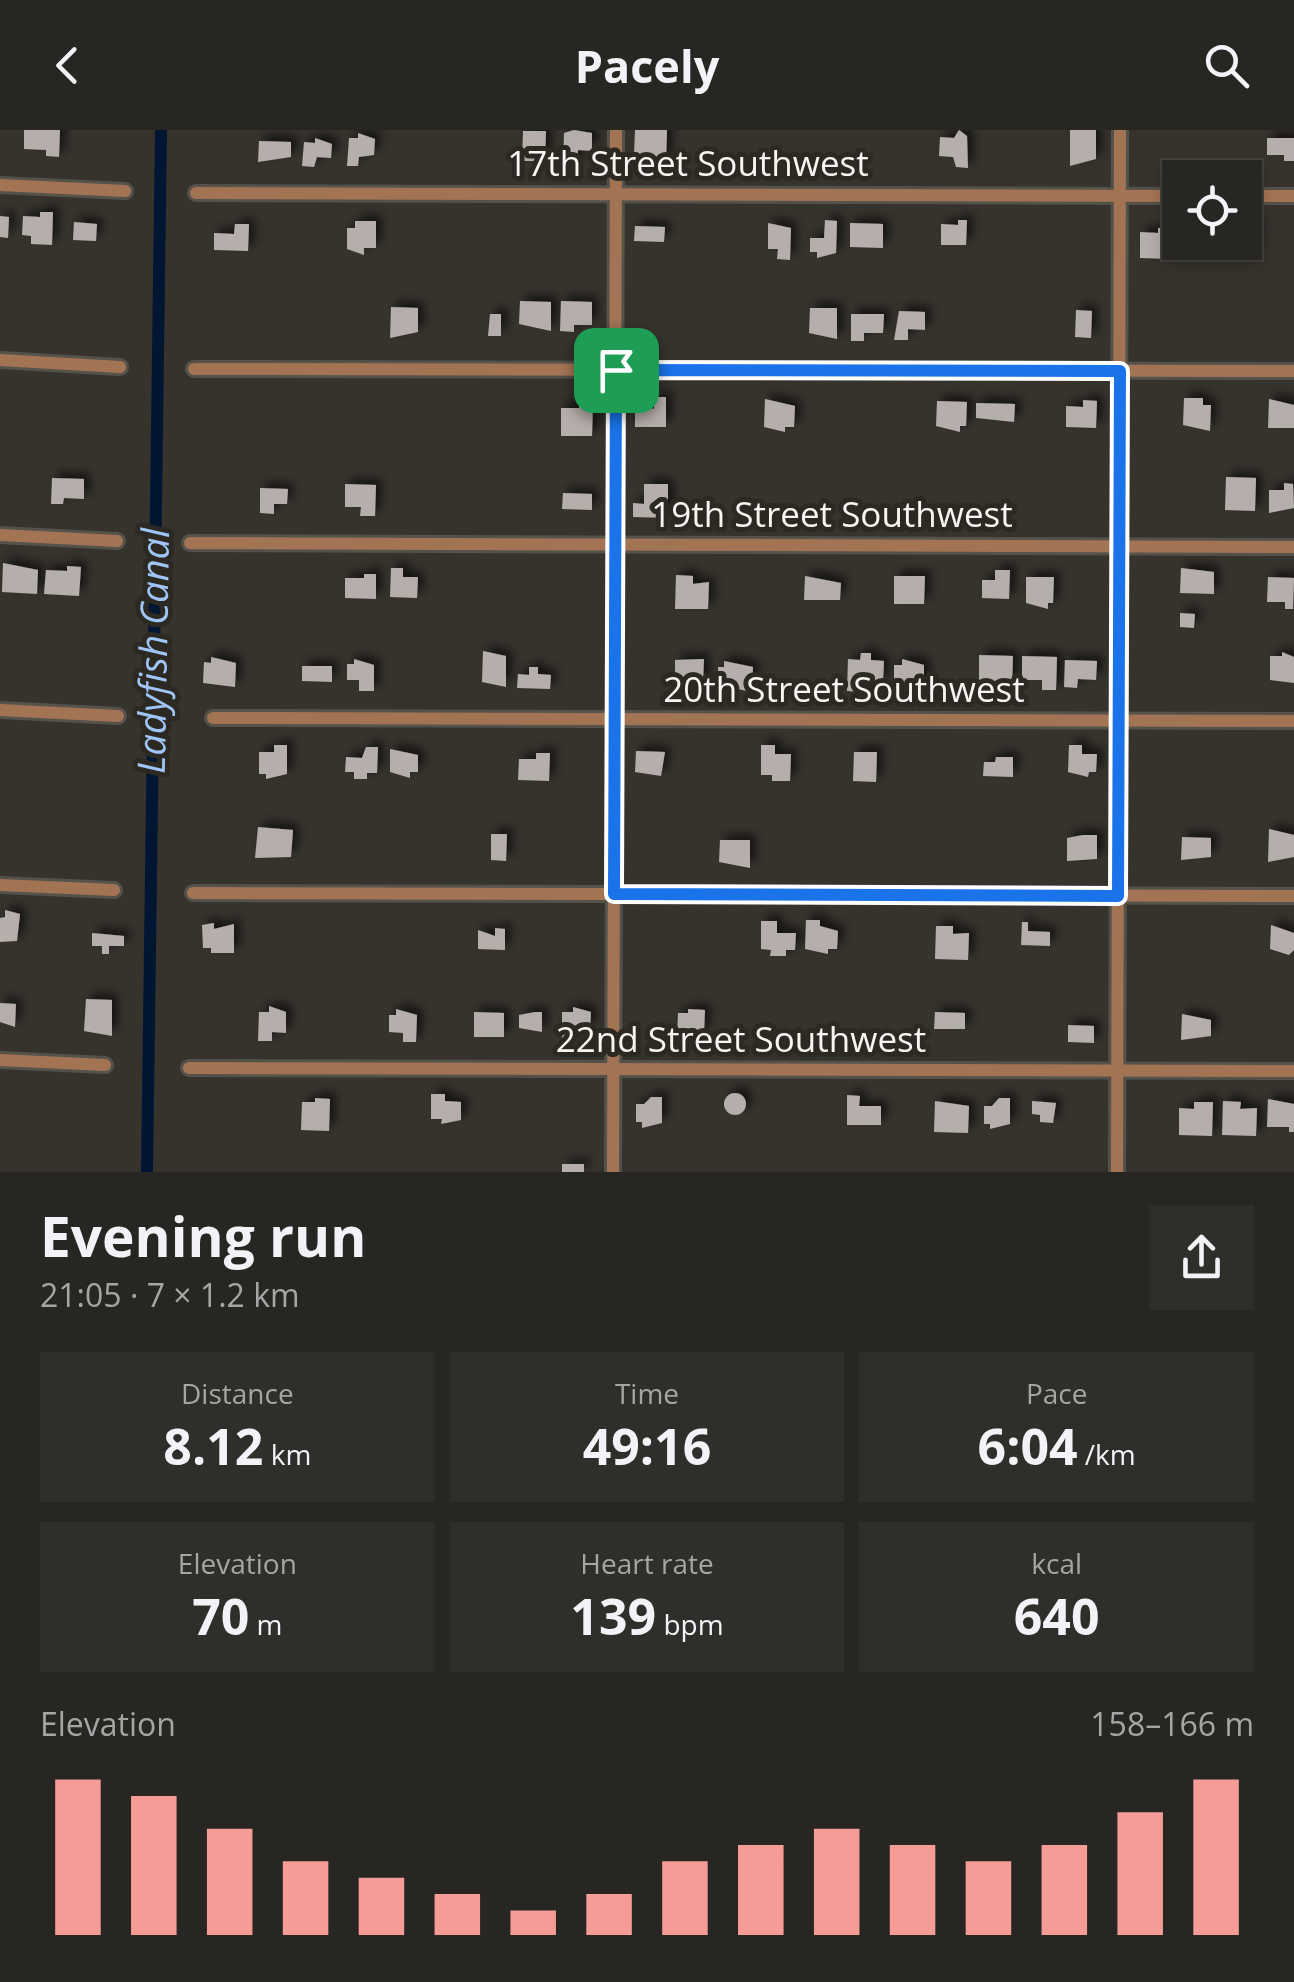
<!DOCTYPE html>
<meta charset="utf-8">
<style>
:root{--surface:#282622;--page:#302e2a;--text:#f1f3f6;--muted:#a5a5a5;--line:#444340;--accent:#f59c96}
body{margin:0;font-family:"Open Sans",sans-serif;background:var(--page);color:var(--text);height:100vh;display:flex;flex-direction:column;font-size:38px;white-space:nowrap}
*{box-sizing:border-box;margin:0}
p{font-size:32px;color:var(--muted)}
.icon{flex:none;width:55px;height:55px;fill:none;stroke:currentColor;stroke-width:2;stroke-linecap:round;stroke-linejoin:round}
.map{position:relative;height:1042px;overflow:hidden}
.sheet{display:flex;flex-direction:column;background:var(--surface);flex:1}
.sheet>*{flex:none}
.tools{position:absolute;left:1162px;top:30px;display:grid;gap:20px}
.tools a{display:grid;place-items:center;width:100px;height:100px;border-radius:0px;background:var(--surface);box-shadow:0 5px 15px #0003,0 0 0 2px var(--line);font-size:50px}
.pin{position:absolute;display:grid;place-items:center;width:85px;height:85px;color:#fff;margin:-42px;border-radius:20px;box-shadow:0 5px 15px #0006}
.round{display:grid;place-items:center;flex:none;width:105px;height:105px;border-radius:0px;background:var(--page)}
.head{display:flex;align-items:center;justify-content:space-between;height:170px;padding:0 40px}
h1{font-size:55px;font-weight:700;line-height:75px}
.stats{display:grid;grid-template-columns:repeat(3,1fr);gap:15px;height:170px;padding:10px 40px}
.stats div{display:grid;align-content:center;border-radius:0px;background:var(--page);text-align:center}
.stats b{font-size:50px;font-weight:700}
.stats small{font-size:28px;font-weight:400}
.stats p{font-size:28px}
.chart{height:280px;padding:20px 40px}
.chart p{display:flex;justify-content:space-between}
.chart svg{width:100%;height:180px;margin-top:10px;stroke:var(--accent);stroke-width:6}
header{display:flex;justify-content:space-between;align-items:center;height:130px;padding:0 40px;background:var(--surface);font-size:45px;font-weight:700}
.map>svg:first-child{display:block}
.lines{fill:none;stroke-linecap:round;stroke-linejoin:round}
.canal{stroke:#021633;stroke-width:12}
.building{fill:#b6aeab;filter:url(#shadow)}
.minor-casing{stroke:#55524c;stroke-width:18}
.minor{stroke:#a37454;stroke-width:12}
.route-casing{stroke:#fff;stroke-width:20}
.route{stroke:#1a73e8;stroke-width:12}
.labels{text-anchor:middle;stroke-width:10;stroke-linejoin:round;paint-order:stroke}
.street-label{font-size:35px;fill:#f7f4f1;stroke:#2c2923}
.water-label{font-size:38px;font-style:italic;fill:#9fc5f7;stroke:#2c2923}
</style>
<header><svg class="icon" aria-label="back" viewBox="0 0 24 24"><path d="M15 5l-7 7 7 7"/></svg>Pacely<svg class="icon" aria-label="search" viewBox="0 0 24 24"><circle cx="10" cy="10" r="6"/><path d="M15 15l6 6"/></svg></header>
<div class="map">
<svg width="1294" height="1042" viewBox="0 0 1294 1042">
<defs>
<filter id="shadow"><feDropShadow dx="6" dy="-6" stdDeviation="5" flood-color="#0009"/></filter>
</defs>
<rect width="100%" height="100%" fill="#36332d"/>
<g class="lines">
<!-- canal -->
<polyline class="canal" points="147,1042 161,0"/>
</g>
<!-- building -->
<g class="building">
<polygon points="24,0 60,0 59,27 46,26 46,20 24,19"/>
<polygon points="574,0 592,3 592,21 578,20 577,34 563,34 564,3"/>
<polygon points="635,0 667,0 666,32 634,25"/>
<polygon points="959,0 967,6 968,38 956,37 953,27 939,26 940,7 954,8"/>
<polygon points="1070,0 1096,0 1096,29 1070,36"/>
<polygon points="523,1 546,1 545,31 522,31"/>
<polygon points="358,3 375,9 374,25 359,27 358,36 347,36 349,8 358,8"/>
<polygon points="315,8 332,14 331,28 317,27 314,37 302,36 304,12 315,13"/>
<polygon points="1267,8 1294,8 1294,31 1284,31 1284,25 1267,25"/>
<polygon points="259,11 291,12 291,27 258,32"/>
<polygon points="40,82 53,82 52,115 31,114 31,106 22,105 23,86 40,87"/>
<polygon points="0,86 9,87 8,108 0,107"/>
<polygon points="825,90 837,91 836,123 817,128 817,122 810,122 810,108 824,108"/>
<polygon points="958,90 967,90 966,115 941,115 941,94 958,95"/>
<polygon points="355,91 376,91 376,118 364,118 364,125 347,119 347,98 355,98"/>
<polygon points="74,92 97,94 96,111 73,110"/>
<polygon points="1245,92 1256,93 1255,123 1234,128 1234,123 1227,122 1227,112 1245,112"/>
<polygon points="768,93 791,98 790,130 777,129 778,119 768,119"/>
<polygon points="850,93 883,94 883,118 850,117"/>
<polygon points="235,94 249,94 248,121 214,120 214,103 234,104"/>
<polygon points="635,96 665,97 664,112 634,111"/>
<polygon points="1158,98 1171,98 1171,129 1140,128 1140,102 1158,103"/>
<polygon points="1182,112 1213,112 1212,126 1182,130"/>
<polygon points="520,171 551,172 551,201 519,194"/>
<polygon points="561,171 592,172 592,195 574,195 574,202 560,201"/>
<polygon points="391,177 418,178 418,202 390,208"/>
<polygon points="810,178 837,178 837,209 809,203"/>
<polygon points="1076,180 1092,181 1091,208 1075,207"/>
<polygon points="899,181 925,182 925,200 908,199 908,210 894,210"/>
<polygon points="490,184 501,184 501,206 488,206"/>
<polygon points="851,184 884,184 883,203 864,203 864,211 851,211"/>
<polygon points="654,267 666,267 666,297 635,297 635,274 654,279"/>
<polygon points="1184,268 1203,268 1203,275 1211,275 1210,301 1183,295"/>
<polygon points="765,269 795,276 794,297 785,297 785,302 764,297"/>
<polygon points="1269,269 1294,275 1294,298 1268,298"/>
<polygon points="1083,270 1097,271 1096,298 1066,297 1066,276 1083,277"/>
<polygon points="579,271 593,271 592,306 561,306 561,278 579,278"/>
<polygon points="937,271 967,272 966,296 960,296 960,302 936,296"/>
<polygon points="976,273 1015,274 1014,292 976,288"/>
<polygon points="1226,347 1256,348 1255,381 1225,380"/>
<polygon points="52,348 84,349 84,369 64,368 63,374 51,374"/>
<polygon points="1284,353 1293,354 1294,378 1269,383 1269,360 1284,360"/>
<polygon points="345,354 376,355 375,386 360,386 361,377 345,377"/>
<polygon points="644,354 668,354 668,388 633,387 633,373 644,374"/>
<polygon points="260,358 288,359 287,374 274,374 274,384 260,383"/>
<polygon points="563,363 592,364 592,380 562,379"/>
<polygon points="3,433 38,440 37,464 2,462"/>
<polygon points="67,436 81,437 79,466 44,464 46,440 67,441"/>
<polygon points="391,438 403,438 403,447 418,447 417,468 390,467"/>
<polygon points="1181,438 1214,442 1214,464 1180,463"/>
<polygon points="995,440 1010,440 1009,469 982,468 982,450 995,450"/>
<polygon points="364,444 376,444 376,469 345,468 345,448 364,448"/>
<polygon points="676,445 693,446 693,454 709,452 708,479 675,479"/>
<polygon points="805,446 841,453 840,470 804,470"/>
<polygon points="894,446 925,446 924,474 894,474"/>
<polygon points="1026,447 1054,447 1053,473 1048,473 1048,479 1026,473"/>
<polygon points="1268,447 1294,448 1293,479 1285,479 1285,472 1267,472"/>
<polygon points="1180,483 1195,484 1194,498 1180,497"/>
<polygon points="483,521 506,526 506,557 482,552"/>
<polygon points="1282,522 1294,527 1294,553 1270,550 1270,526 1282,526"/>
<polygon points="861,523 871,523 871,530 884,531 883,552 861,552 861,562 847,561 848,529 860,530"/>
<polygon points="979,525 1013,526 1012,556 979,551"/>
<polygon points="1022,526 1057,527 1056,560 1042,560 1042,550 1022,550"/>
<polygon points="211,527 236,533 235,557 203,553 204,532 211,533"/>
<polygon points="354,529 374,535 374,561 359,561 359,550 347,550 347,534 354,534"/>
<polygon points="704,529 703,553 675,559 675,530"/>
<polygon points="902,529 924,535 924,559 903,558 903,553 894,553 894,535 902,535"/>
<polygon points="1065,530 1097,531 1096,550 1078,549 1077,558 1064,557"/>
<polygon points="724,531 753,537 752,562 718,555 718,537 724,537"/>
<polygon points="302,536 332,536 332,552 302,551"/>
<polygon points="529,537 538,537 538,544 551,545 550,559 517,558 518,544 529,545"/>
<polygon points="274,615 287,615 287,644 266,649 266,644 259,644 259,622 274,622"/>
<polygon points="761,615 775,615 775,624 791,624 790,651 772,651 772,645 761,645"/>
<polygon points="1069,615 1082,615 1082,624 1097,624 1096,642 1089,642 1088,647 1068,642"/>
<polygon points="366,617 378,617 377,643 367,643 367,649 354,649 354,642 345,642 346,627 362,628"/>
<polygon points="390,619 418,625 418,642 410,642 410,648 390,642"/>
<polygon points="636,621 665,622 661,646 635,642"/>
<polygon points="854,622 877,622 876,652 853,651"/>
<polygon points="536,623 550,623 549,651 518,650 519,629 536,629"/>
<polygon points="996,627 1013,627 1013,647 983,646 984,632 995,632"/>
<polygon points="258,697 293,700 291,727 255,728"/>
<polygon points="1269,699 1294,705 1294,727 1268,732"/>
<polygon points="491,704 507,704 506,731 491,730"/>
<polygon points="1083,705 1097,705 1097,729 1067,731 1067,708"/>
<polygon points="1182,707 1211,708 1211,727 1181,730"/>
<polygon points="720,710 750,710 750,738 719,732"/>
<polygon points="5,780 20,784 17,811 0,812 0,788 5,787"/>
<polygon points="806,790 820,790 820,796 838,801 837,819 828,819 828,824 805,819"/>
<polygon points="761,791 777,791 777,803 796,803 795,820 786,820 786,826 770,826 771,820 761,819"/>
<polygon points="1022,792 1028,792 1028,801 1050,802 1050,816 1021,815"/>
<polygon points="214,793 214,799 234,794 234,823 211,823 211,818 203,818 202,795"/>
<polygon points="1271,795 1294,803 1294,820 1289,825 1270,819"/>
<polygon points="936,796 953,796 953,804 969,803 968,830 935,829"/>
<polygon points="495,798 505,799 505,820 478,819 478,800 495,806"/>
<polygon points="92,803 124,806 124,816 109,816 109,824 102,824 102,816 92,816"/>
<polygon points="86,869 112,870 112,906 84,901"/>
<polygon points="0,873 16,874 15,897 0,892"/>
<polygon points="269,876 286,882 286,903 272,902 272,911 258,911 259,882 269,882"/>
<polygon points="573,877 591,882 590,899 575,899 575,911 562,911 562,882 573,882"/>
<polygon points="396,879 417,885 416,912 403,912 403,903 389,902 389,885 396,885"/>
<polygon points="688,879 705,880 704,903 697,903 696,910 677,909 678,883 688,883"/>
<polygon points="474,882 504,883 504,907 474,907"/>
<polygon points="535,882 542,882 542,902 519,898 519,885"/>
<polygon points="935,882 965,883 965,899 934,899"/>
<polygon points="1182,884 1211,890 1211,906 1181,910"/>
<polygon points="1068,895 1094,896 1094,913 1068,912"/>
<circle cx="735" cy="974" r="11"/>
<polygon points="431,964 445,964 445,971 461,972 461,990 441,994 442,989 431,989"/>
<polygon points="847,965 860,966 859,976 881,976 881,995 847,995"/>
<polygon points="651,967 662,967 662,993 642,998 642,992 636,992 636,974 644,974"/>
<polygon points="315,968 330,969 329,1001 301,1000 302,972 315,972"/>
<polygon points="999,968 1010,968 1010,994 990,999 990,994 984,994 984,976 992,976"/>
<polygon points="1268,969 1294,974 1294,1002 1289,1002 1289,997 1267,997"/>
<polygon points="935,971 969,976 968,1003 934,1002"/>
<polygon points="1032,971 1056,973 1053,993 1040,992 1040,985 1032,984"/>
<polygon points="1223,971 1241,972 1240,979 1257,978 1256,1006 1222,1005"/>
<polygon points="1194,972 1213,972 1212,1006 1179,1005 1179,978 1194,979"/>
<rect x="562" y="1034" width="22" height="8"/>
</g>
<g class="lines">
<defs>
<g id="minor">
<polyline points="0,55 125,61"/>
<polyline points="196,63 1180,66"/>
<polyline points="1245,66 1294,66"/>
<polyline points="0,230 120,237"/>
<polyline points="194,239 1294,241"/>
<polyline points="0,405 117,411"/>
<polyline points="190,413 1294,417"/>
<polyline points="0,580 118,586"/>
<polyline points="213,588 1294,591"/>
<polyline points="0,755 114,760"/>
<polyline points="193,763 1294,766"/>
<polyline points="0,930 105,935"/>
<polyline points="189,938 1294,941"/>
<polyline points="613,1042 616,0"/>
<polyline points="1117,1042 1120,0"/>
</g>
</defs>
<!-- minor casing -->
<use href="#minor" class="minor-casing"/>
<!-- minor -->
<use href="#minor" class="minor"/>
</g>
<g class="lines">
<defs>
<polygon id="route" points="616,240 1120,241 1118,766 614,764"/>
</defs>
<!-- route casing -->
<use href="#route" class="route-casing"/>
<!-- route -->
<use href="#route" class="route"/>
</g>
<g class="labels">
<!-- street labels -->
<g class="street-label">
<text x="688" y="46">17th Street Southwest</text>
<text x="832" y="397">19th Street Southwest</text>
<text x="844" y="572">20th Street Southwest</text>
<text x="741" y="922">22nd Street Southwest</text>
</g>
<!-- water labels -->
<g class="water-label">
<text transform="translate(154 521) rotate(-89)" y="13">Ladyfish Canal</text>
</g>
</g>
</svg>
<div class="tools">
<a><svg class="icon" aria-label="locate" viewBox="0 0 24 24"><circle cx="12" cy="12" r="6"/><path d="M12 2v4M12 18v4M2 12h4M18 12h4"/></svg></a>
</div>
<div class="pin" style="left:616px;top:240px;background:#1e9e55"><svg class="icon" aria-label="arrive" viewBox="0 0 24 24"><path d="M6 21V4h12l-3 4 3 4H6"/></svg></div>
</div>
<section class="sheet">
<div class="head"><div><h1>Evening run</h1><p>21:05 · 7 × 1.2 km</p></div><a class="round"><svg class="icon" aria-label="share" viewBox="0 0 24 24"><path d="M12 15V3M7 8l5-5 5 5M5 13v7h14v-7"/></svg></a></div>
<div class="stats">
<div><p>Distance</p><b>8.12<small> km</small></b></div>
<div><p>Time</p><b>49:16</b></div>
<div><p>Pace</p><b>6:04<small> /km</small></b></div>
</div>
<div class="stats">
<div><p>Elevation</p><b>70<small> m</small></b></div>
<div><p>Heart rate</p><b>139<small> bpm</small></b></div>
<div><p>kcal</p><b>640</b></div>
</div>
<div class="chart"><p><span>Elevation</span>158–166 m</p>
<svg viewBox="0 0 160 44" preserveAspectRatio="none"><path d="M5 44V6M15 44V10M25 44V18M35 44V26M45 44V30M55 44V34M65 44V38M75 44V34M85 44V26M95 44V22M105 44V18M115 44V22M125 44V26M135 44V22M145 44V14M155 44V6"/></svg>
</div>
</section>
